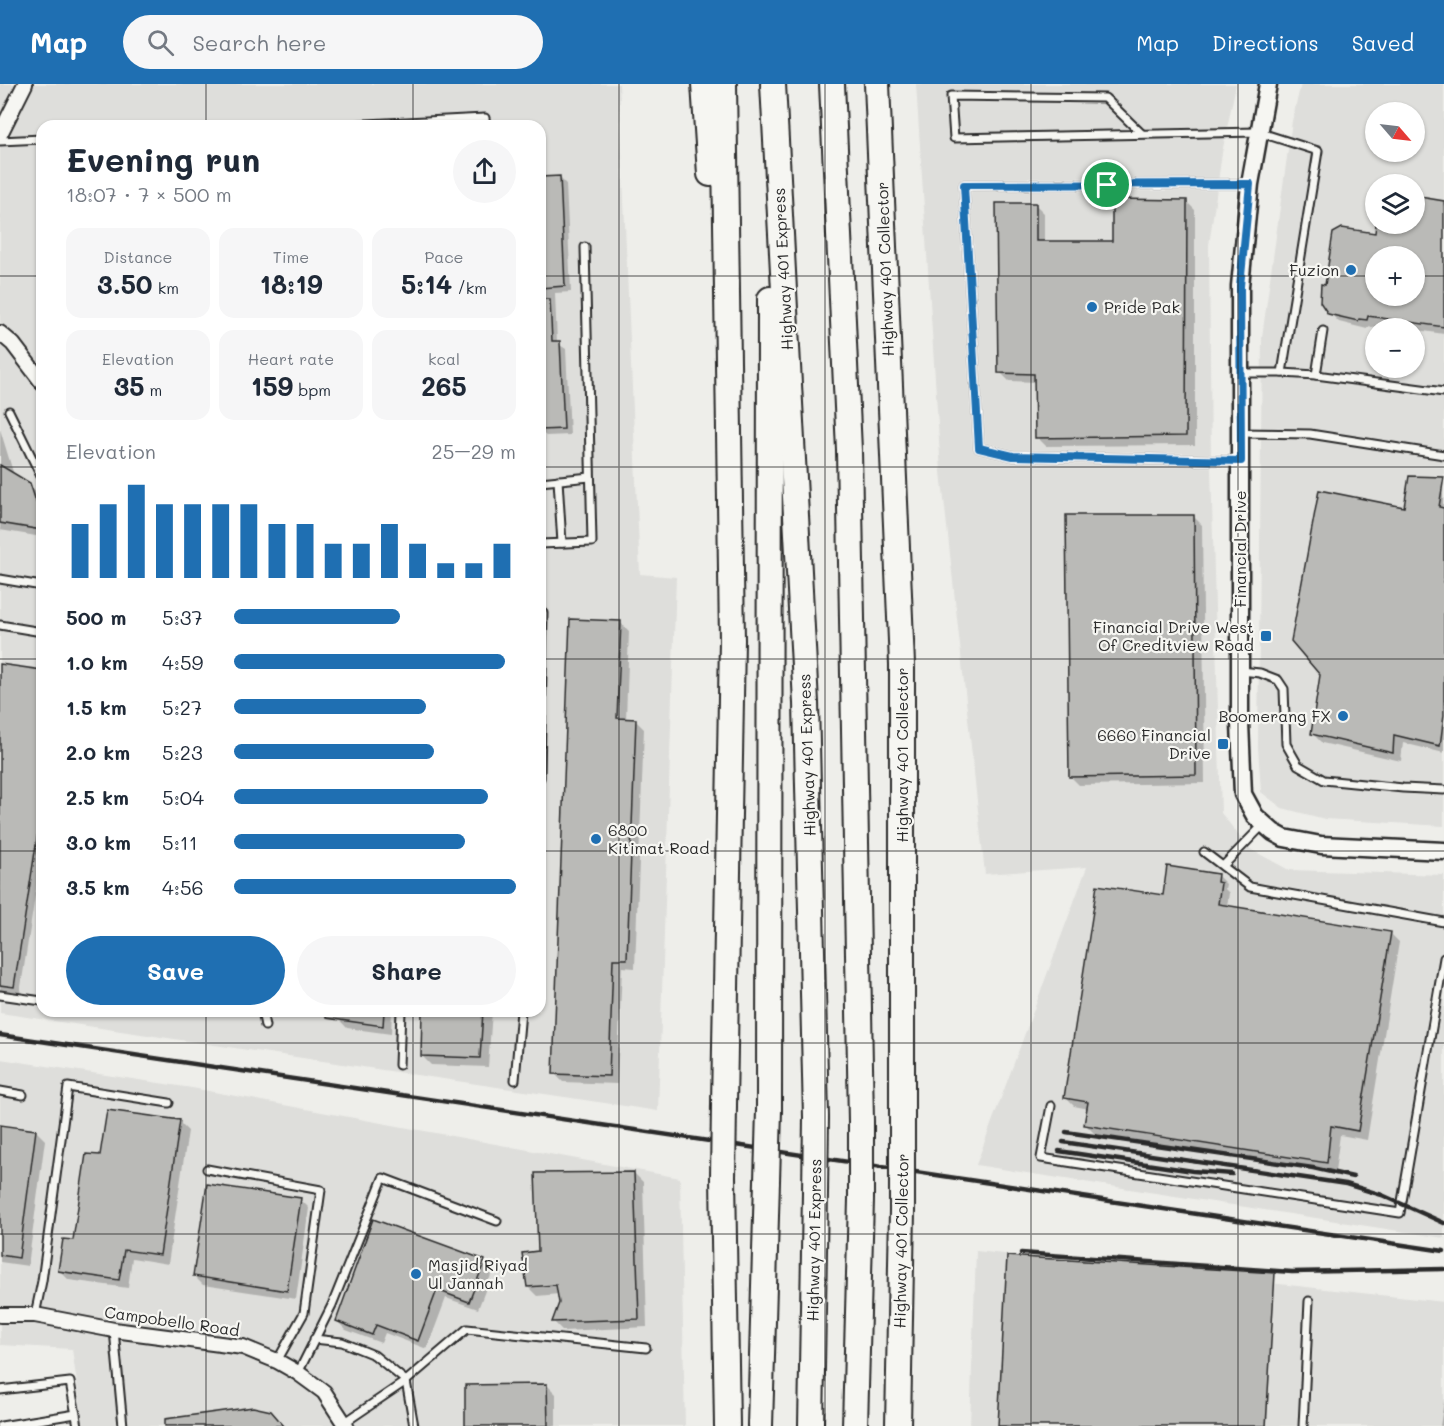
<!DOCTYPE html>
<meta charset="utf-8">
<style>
:root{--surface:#fff;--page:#f6f6f7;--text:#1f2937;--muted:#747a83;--accent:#1f6fb2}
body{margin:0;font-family:Mali,sans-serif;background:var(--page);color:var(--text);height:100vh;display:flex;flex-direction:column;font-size:22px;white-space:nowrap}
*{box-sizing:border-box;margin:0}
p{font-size:20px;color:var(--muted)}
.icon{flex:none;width:33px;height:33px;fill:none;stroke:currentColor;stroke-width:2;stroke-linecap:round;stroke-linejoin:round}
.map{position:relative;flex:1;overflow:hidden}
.drawer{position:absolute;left:36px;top:36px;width:510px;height:897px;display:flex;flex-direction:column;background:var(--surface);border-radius:18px;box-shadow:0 2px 4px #0004}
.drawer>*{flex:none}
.needle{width:39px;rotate:118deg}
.fabs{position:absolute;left:1365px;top:18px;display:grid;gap:12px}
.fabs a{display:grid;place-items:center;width:60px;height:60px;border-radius:50%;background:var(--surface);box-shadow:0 2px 4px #0004;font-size:30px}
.pin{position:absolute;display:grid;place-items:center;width:51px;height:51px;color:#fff;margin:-26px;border:3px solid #fff;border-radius:50%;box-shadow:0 2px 6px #0007}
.round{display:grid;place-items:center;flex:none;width:63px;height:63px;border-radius:32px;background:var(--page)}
.head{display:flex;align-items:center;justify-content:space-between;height:102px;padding:0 30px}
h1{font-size:33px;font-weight:700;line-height:45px}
.stats{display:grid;grid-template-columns:repeat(3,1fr);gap:9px;height:102px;padding:6px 30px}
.stats div{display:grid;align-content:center;border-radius:15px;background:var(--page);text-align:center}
.stats b{font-size:26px;font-weight:700}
.stats small{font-size:16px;font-weight:400}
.stats p{font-size:16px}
.chart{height:168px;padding:12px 30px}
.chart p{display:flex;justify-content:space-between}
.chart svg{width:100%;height:108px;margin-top:6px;stroke:var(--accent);stroke-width:6}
.button{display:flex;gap:12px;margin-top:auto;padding:12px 30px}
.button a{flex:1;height:69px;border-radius:36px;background:var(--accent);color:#fff;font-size:24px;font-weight:700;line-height:69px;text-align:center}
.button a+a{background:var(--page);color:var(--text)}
ul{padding:0 30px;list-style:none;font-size:20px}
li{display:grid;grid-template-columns:96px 72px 1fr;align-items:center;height:45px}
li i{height:15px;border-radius:8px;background:var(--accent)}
header{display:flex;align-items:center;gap:36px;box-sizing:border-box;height:84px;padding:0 30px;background:var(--accent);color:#fff}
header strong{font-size:28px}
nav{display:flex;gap:33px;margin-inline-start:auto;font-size:21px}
.search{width:420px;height:54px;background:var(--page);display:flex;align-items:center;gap:15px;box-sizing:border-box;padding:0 21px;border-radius:33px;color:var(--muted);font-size:22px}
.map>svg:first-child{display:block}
.built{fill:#dededb;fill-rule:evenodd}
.shadow{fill:#0003;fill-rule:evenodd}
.building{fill:#babab7;stroke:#2b2b2b;stroke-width:1.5;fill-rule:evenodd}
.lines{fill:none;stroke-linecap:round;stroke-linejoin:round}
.service-casing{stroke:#2b2b2b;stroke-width:11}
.minor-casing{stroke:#2b2b2b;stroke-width:18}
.tertiary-casing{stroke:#2b2b2b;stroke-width:21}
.motorway-casing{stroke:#2b2b2b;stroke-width:28}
.service{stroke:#f6f6f2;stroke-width:7}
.minor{stroke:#f6f6f2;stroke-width:14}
.tertiary{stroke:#f6f6f2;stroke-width:16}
.motorway{stroke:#f6f6f2;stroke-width:24}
.rail{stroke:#2b2b2b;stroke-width:4.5}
.motorway-bridge-casing{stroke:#2b2b2b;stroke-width:28;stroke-linecap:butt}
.motorway-bridge{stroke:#f6f6f2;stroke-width:24}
.route-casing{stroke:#fff;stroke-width:12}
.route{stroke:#1f6fb2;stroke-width:8}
.grid{fill:none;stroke:#2b2b2b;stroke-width:1.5;stroke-opacity:0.55}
.poi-dot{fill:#1f6fb2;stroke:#f6f6f2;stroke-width:2}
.labels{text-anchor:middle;stroke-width:4.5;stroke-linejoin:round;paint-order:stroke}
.street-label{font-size:16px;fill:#2b2b2b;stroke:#f6f6f2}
.poi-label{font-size:16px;fill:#2b2b2b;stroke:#f6f6f2;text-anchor:end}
</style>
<header>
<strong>Map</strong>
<div class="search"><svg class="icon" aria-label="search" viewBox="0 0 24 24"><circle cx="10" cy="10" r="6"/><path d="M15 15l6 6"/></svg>Search here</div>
<nav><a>Map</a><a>Directions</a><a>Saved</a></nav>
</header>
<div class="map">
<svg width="1444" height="1342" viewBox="0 0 1444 1342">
<rect width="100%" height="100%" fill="#eeeeea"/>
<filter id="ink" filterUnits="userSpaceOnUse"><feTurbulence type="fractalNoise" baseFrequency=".0167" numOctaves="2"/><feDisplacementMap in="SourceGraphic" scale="12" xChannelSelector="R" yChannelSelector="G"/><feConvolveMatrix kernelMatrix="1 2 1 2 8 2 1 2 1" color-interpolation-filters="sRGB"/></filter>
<g filter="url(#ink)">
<!-- built -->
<g class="built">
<path d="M0 0H619L640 490 676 493 658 1027 0 929ZM42 42H540V927H42Z"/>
<polygon points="916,0 1236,0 1222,69 1209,161 1211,385 1221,729 1250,765 1289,786 1444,791 1444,1154 976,1081 1087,783 985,790 941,388"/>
<path d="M1301 0H1444V742L1325 735 1282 724 1261 708 1258 663 1262 253 1292 37ZM1376 28H1414V68H1376ZM1376 100H1414V140H1376ZM1376 172H1414V212H1376ZM1376 244H1414V284H1376Z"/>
<polygon points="0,975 192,1004 680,1094 685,1342 83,1342 72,1265 0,1261"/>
<polygon points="976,1167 1444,1218 1444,1342 970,1342"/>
</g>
<!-- shadow -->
<g class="shadow">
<polygon points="559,93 566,100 571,208 555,209 557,259 566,265 570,351 546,352 540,347 540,94"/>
<polygon points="1186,117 1195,126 1195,361 1046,362 1037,353 1036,298 1009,297 1000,288 1035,120 1044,129 1044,158 1113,158"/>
<path d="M1444 118V250L1376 240V244L1367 243V245L1339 238 1330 229 1326 202 1376 151 1378 140H1414ZM1376 172H1414V212H1376Z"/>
<polygon points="0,345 14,391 29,401 39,410 42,420 42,453 0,446"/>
<polygon points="1443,395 1444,669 1403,659 1401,677 1322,659 1313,650 1405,425"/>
<polygon points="1193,432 1202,441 1205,699 1079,701 1070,692"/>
<polygon points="620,538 629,547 626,636 635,636 644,645 635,884 622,883 617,1000 563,998 554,989"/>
<polygon points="0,581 42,588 42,767 20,909 0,906"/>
<polygon points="1217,791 1226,800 1225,805 1229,809 1227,823 1390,849 1399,858 1367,1056 1340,1051 1335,1087 1095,1050 1086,1041 1089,1025 1074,1022 1065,1013 1164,813"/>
<polygon points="331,927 392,927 391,950 347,944"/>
<polygon points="423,927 492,927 488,983 431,981 422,972"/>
<polygon points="179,1038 188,1047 168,1180 132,1174 128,1204 69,1196 60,1187 74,1158 101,1073"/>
<polygon points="0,1043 36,1047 45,1056 28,1182 0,1178"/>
<polygon points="634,1089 643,1098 647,1243 563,1247 554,1238 561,1219 559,1210 537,1212 528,1203 540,1168"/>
<polygon points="300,1115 309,1124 296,1215 203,1201 194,1192"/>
<polygon points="484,1177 493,1186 478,1225 446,1214 427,1265 385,1249 381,1259 346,1246 337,1237"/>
<polygon points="1274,1191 1275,1192 1267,1342 1000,1342"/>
<polygon points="547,1301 556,1310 556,1342 467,1342"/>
<polygon points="1444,1317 1444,1342 1440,1342"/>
</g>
<!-- building -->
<g class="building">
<polygon points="560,92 565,202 540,204 540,93"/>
<path d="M1414 112 1444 117V243L1368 232 1367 236 1359 235 1358 237 1328 230 1320 218 1321 200 1325 201 1333 149 1342 144 1375 149 1376 140H1414ZM1376 172H1414V212H1376Z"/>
<polygon points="1112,115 1187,116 1186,352 1035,354 1034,290 998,289 996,119 1036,119 1036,157 1112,157"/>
<polygon points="540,215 550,215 552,257 560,257 564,345 540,346"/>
<polygon points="0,381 30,399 42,436 42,446 0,439"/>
<polygon points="1409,392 1444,393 1439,423 1444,424 1444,631 1440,662 1394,651 1393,669 1311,650 1320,591 1291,557 1319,406 1404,423"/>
<polygon points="1066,431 1194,431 1196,691 1069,693"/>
<polygon points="570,535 621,537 617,634 636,635 627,875 613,875 609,992 553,990"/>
<polygon points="0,580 42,586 42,722 14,903 0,901"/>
<polygon points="1167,782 1218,790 1217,798 1221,799 1218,820 1391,848 1358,1047 1331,1042 1327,1079 1084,1041 1088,1018 1064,1014 1097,801 1163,811"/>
<polygon points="326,927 384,927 383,942 326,934"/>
<polygon points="422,927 483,927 480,974 421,972"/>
<polygon points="107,1026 180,1036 160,1171 124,1166 119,1196 58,1187 63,1155 73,1156 86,1070 100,1071"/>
<polygon points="0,1041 36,1046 19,1174 0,1171"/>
<polygon points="634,1088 639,1235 552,1238 559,1219 556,1201 527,1203 522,1169 538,1167 535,1089"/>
<polygon points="207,1100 301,1114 287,1207 193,1192"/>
<polygon points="373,1135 485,1176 469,1218 437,1206 418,1257 376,1241 372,1251 336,1237"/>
<polygon points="1007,1172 1275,1189 1266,1342 998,1342"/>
<polygon points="547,1300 548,1342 465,1342 465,1301"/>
<polygon points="253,1323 271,1327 284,1342 165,1342 165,1335"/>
</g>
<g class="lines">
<defs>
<g id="service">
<polyline points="327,42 485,34 486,42"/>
<polyline points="1142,50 1105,14 951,12 954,54 1258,48 1318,67 1282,289 1241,289"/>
<polyline points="0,57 42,55"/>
<polyline points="1282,289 1316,291 1444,308"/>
<polyline points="1316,291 1323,247"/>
<polyline points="9,327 42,394"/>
<polyline points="1240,349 1310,350 1444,371"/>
<polyline points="1240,377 1013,372 979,364 964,101 1250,100"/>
<polyline points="558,396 562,459"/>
<polyline points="540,398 590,393"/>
<polyline points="540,460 592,458 585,163"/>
<polyline points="0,495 42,502"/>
<polyline points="0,541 42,548"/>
<polyline points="1241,587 1260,589 1278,596 1284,605 1286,660 1298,681 1324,696 1403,704 1444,706"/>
<polyline points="540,694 543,529"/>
<polyline points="1204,768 1250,803 1444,838"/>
<polyline points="1223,782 1263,741"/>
<polyline points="0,911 42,917"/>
<polyline points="262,927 265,942"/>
<polyline points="399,981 401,927"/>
<polyline points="515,996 521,927"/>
<polyline points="0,1007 23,1011"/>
<polyline points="1051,1022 1041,1074 1400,1129 1444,874"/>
<polyline points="207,1085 321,1106 304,1229 277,1277"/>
<polyline points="35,1231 42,1197 68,1003 169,1019"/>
<polyline points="114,1246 123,1342"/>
<polyline points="314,1255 342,1258 374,1271 406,1297 414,1342"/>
<polyline points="298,1289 332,1221 383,1094 497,1137"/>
<polyline points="0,1306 70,1298 78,1342"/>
<polyline points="344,1339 406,1297 467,1245 646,1264"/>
<polyline points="1,1342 76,1330"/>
<polyline points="1303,1342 1309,1217"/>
</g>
<g id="minor">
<polyline points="0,50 25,0"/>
<polyline points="0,249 13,260 42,298"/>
<polyline points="0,1231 35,1231 114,1246 243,1263 277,1277 298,1289 324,1308 346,1342"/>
</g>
<polyline id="tertiary" points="1268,0 1250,100 1240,202 1240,639 1243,710 1255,732 1273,748 1284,754 1321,761 1444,767"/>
<g id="motorway">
<polyline points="704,0 710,90"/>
<polyline points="773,0 806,619 816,1033"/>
<polyline points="832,0 849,366 861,1038"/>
<polyline points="877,0 902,580 902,1047"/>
<polyline points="724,1021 732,556 724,0"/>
<polyline points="769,1026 770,215"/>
<polyline points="723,1093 727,1342"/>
<polyline points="760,1342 767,1097"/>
<polyline points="811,1342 815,1109"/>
<polyline points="855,1342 861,1115"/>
<polyline points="898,1342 902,1127"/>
</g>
</defs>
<!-- service casing -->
<use href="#service" class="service-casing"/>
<!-- minor casing -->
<use href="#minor" class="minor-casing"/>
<!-- tertiary casing -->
<use href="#tertiary" class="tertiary-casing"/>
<!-- motorway casing -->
<use href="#motorway" class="motorway-casing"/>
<!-- service -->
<use href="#service" class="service"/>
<!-- minor -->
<use href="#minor" class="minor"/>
<!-- tertiary -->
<use href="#tertiary" class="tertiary"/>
<!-- motorway -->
<use href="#motorway" class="motorway"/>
<!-- rail -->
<g class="rail">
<polyline points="0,951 1444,1167"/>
<polyline points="1066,1048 1313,1084 1353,1093"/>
<polyline points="1063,1058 1346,1100 1382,1111 1444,1139"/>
<polyline points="1059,1067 1193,1087 1232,1090"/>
<polyline points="1021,1169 1292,1188 1444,1185"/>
</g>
<defs>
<g id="motorway-bridge">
<polyline points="723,1093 724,1021"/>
<polyline points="767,1097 769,1026"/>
<polyline points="815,1109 816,1033"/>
<polyline points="861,1115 861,1038"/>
<polyline points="902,1127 902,1047"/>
</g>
</defs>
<!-- motorway-bridge casing -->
<use href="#motorway-bridge" class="motorway-bridge-casing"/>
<!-- motorway-bridge -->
<use href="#motorway-bridge" class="motorway-bridge"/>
</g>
</g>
<g class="lines" filter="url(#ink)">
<defs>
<polygon id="route" points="1250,100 1240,202 1241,377 1013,372 979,364 964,101"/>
</defs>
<!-- route casing -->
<use href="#route" class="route-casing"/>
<!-- route -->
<use href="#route" class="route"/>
</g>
<!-- grid -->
<path class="grid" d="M206 0V42M413 0V42M619 0V1342M825 0V1342M1031 0V1342M1238 0V1342M0 192H42M540 192H1376M1414 192H1444M0 383H42M540 383H1444M0 575H42M540 575H1444M0 767H42M540 767H1444M206 927V1342M413 927V1342M0 959H1444M0 1150H1444"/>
<!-- markers -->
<g class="poi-dot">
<circle cx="1351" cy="186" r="6"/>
<circle cx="1092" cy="223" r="6"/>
<rect x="1260" y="546" width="12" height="12" rx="3"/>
<circle cx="1343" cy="632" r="6"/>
<rect x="1217" y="654" width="12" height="12" rx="3"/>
<circle cx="596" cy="755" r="6"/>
<circle cx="416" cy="1190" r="6"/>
</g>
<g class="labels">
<!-- street labels -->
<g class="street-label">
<text transform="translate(783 185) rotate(-93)" y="6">Highway 401 Express</text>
<text transform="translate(885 185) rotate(-92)" y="6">Highway 401 Collector</text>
<text transform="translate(1240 465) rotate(-90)" y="6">Financial Drive</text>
<text transform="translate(807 671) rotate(-92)" y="6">Highway 401 Express</text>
<text transform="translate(902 671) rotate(-90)" y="6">Highway 401 Collector</text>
<text transform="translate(814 1156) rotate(-89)" y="6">Highway 401 Express</text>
<text transform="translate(901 1157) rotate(-89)" y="6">Highway 401 Collector</text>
<text transform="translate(172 1237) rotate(8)" y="6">Campobello Road</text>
</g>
<!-- poi labels -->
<g class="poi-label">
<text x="1339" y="192">Fuzion</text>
<text x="1104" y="229" text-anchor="start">Pride Pak</text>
<text x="1254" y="549">Financial Drive West<tspan x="1254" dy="18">Of Creditview Road</tspan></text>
<text x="1331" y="638">Boomerang FX</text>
<text x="1211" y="657">6660 Financial<tspan x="1211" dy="18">Drive</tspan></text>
<text x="608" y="752" text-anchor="start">6800<tspan x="608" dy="18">Kitimat Road</tspan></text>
<text x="428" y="1187" text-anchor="start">Masjid Riyad<tspan x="428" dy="18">Ul Jannah</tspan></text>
</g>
</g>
</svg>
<div class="fabs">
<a><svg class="needle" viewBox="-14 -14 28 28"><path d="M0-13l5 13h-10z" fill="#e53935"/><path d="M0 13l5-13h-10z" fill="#747a83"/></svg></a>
<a><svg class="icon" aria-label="layers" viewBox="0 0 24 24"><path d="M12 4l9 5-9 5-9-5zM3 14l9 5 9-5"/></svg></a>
<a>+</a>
<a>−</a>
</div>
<div class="pin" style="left:1107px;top:101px;background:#1e9e55"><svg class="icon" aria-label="arrive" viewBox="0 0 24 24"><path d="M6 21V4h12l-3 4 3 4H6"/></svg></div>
<section class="drawer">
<div class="head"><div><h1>Evening run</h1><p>18:07 · 7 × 500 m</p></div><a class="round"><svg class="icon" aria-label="share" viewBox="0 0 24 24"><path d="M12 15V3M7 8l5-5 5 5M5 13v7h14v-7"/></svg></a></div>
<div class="stats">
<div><p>Distance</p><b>3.50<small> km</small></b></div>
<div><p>Time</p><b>18:19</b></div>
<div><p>Pace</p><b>5:14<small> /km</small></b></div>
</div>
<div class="stats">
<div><p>Elevation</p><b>35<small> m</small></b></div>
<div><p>Heart rate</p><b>159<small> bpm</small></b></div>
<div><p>kcal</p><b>265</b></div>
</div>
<div class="chart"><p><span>Elevation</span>25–29 m</p>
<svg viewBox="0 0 160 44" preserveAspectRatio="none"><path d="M5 44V22M15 44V14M25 44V6M35 44V14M45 44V14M55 44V14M65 44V14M75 44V22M85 44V22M95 44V30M105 44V30M115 44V22M125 44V30M135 44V38M145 44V38M155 44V30"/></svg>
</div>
<ul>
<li><b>500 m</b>5:37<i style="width:59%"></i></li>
<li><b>1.0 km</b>4:59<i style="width:96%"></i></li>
<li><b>1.5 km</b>5:27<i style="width:68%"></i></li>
<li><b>2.0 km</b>5:23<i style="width:71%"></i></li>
<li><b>2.5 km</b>5:04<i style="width:90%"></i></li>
<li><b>3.0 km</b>5:11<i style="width:82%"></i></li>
<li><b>3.5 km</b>4:56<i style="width:100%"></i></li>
</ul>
<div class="button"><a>Save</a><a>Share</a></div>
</section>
</div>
